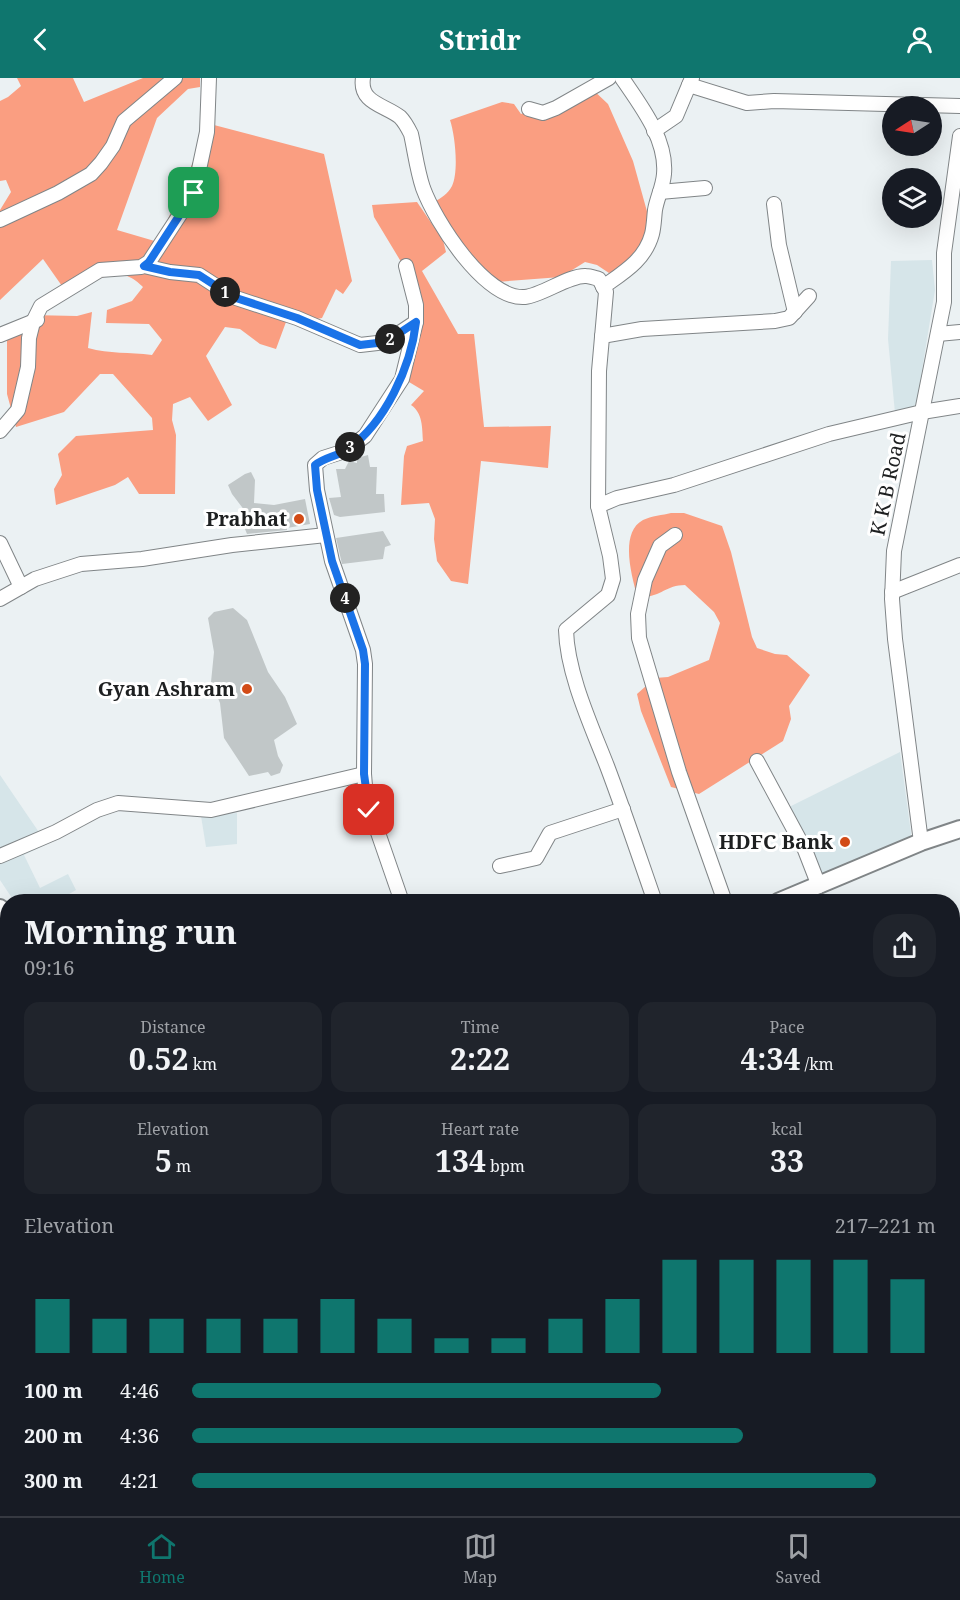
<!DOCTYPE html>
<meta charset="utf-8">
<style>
:root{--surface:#171b24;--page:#20242c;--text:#f1f3f6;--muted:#9ea1a6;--line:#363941;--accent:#0f766e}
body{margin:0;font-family:"Noto Serif",serif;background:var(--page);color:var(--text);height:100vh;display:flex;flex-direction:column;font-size:22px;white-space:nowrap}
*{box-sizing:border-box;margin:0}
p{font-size:20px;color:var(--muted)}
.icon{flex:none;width:33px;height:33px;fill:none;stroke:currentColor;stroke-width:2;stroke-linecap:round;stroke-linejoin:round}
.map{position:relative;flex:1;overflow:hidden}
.details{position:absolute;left:0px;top:816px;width:960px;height:622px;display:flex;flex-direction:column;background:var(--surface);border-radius:24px 24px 0 0;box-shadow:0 6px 24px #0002}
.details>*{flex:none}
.needle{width:39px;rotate:258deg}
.tools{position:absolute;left:882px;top:18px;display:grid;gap:12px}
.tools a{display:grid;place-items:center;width:60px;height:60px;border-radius:50%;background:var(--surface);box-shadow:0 6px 24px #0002;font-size:30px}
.pin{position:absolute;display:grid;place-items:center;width:51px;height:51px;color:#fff;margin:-26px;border-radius:12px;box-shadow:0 3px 9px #0006}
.km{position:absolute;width:30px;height:30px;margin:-15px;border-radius:50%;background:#222;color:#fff;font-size:16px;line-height:30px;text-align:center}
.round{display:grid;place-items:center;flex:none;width:63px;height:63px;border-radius:24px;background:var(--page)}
.head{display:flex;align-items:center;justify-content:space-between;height:102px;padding:0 24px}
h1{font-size:33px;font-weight:700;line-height:45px}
.figures{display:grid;grid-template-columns:repeat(3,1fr);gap:9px;height:102px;padding:6px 24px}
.figures div{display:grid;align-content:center;border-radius:15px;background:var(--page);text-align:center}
.figures b{font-size:30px;font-weight:700}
.figures small{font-size:16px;font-weight:400}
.figures p{font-size:16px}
.chart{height:168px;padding:12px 24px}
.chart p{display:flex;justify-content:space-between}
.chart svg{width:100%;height:108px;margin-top:6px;stroke:var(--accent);stroke-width:6}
ul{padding:0 24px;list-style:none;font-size:20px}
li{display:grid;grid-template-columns:96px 72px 1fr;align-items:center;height:45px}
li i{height:15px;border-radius:8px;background:var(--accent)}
header{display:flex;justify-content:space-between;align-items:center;height:78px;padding:0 24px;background:var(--accent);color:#fff;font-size:27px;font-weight:700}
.dock{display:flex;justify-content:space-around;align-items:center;height:84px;border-top:2px solid var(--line);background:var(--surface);font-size:16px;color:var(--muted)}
.dock a{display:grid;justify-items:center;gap:3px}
.dock .active{color:var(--accent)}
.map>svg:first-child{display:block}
.built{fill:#d6e5e9}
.forest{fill:#fa9e81}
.water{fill:#f3997b;stroke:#b37560;stroke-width:1.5}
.building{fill:#c1c7c8}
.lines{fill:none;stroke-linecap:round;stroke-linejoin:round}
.minor-casing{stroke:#808587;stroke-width:16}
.tertiary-casing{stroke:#808587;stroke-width:20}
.minor{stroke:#fff;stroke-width:14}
.tertiary{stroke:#fff;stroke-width:16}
.route-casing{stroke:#fff;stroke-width:12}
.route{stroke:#1a73e8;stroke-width:8}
.poi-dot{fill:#d24b17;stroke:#fff;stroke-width:2}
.labels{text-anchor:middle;stroke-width:6;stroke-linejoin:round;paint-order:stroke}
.street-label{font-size:20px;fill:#1e2021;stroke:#fff}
.poi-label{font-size:20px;font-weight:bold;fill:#1e2021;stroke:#fff;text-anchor:end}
</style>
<header><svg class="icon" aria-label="back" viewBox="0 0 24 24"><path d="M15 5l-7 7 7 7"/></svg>Stridr<svg class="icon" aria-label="person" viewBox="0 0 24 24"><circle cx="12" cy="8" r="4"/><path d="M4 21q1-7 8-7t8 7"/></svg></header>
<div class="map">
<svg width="960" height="1438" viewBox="0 0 960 1438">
<rect width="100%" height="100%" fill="#ebf1f3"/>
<!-- built -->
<g class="built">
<polygon points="932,182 935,212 917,323 913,330 895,335 888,261 891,183"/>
<polygon points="900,674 911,755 910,763 820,797 785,731"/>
<polygon points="0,697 47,766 24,777 40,810 68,796 76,812 57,823 14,823 0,802"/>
<polygon points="237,735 237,766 206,769 201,738"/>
</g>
<!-- forest -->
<g class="forest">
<path d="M17 0H73L84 24 143 0H200V9L188 11 157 40 117 152 158 164 193 84 201 50 214 47 324 76 352 203 343 216 336 211 322 240C307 244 299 239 286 244L276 271 260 266 240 251 225 249 206 278 232 327 208 343 190 319 173 326 172 342 176 357 175 416H139L128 399 115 407 56 427 54 411 62 397 58 376 76 358 153 352 152 340 113 296H100L64 334 16 349 7 316V261L30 237 77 238 92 234 88 270C110 276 129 274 152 277L162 262 149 246 106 245 107 232 132 223 143 209C139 205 133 200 127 198 110 192 82 207 69 218L43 181 0 222V132L11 114 6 102 0 103V23L8 19 21 8Z"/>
<path d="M590 9 608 26 633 83 648 137 645 157 640 170 620 190 609 195 597 187 585 184 561 199 496 204 484 200 434 124C441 120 448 116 452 108 459 93 455 57 450 42L502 24 514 26 521 36Z"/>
<path d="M417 124 443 162 446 174 422 193 458 256H474L484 349 551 348 548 390 481 383 468 506 451 503 437 483 434 461 435 441 429 425 401 427 404 378 407 368 423 363C422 350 423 335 411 327L424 313 409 304 398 311 416 267 409 197 374 139 372 127Z"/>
<path d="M671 435H684L722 448 731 474 752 559 757 570 775 576 787 577 810 597 789 628 791 641 783 663 699 716 671 709 641 633 637 616 655 600 668 599 709 582 720 545 714 534 685 507C664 507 659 522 637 518 632 498 619 455 643 442 651 438 663 437 671 435Z"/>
<polygon points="0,827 8,845 8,897 5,904 8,912 7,980 0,982"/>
</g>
<!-- water -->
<polygon class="water" points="818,1431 935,1431 933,1438 820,1438"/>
<!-- building -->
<g class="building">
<polygon points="368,377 370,389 377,389 376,416 384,416 385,434 340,439 334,437 329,420 341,419 336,391 345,391 349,383 357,385 357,380"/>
<polygon points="251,394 255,402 254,425 274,427 305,421 310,446 287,450 287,452 247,456 239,436 248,437 232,416 228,407 245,396"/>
<polygon points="383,453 391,467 385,469 383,481 342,486 336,460"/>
<polygon points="233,530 247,542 268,594 285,619 297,646 274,662 278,678 283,687 280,695 271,698 268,694 249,698 224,660 220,625 211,604 214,574 208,540 214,534"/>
</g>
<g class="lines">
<defs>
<g id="minor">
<path d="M363 0C359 25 385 27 400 39 405 44 408 50 411 56 415 74 417 92 423 110 435 143 485 222 525 219 543 217 569 197 586 198 590 198 595 200 599 201L606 214 599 293 598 428 610 478 613 501 608 517 566 552C567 595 591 647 607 688 624 733 639 778 655 824"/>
<polyline points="689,7 747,25 774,23 960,28"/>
<polyline points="529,31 543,35 556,30 609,0"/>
<polyline points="654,53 676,38 692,0"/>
<polyline points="660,114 705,110"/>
<polyline points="774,126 779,167 795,234"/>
<polyline points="0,142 58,115 91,96 101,85 113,68 124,43 175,0"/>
<polyline points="144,188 170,194 199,197 233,219 297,240 360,267 386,264 416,244"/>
<path d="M603 209C624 194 645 182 652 156 654 148 654 140 655 132 657 120 663 109 664 96 667 61 641 28 622 0"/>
<polyline points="938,256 960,254"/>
<polyline points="0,257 37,242"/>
<polyline points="602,258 642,251 775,243 789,240 809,218"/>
<polyline points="0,353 18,332 28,289 29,260 33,244 41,228 100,192 141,189 149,184 194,115 207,54 209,0"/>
<polyline points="598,428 617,420 674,407 829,356 922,334 960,328"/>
<polyline points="675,457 660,468 645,502 638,536 639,560 679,694 725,824"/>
<polyline points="0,465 21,509"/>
<polyline points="892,514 960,487"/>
<polyline points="0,521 35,501 81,486 142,481 232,467 326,457"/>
<polyline points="757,683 805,772 819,808"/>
<polyline points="921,764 895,561 892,521 894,473 944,224 944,175 960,58"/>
<polyline points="0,778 56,754 97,732 118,725 211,732 364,696"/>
<polyline points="500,788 536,780 550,755 623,731"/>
<polyline points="402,824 366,720 364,696 365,586 363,572 332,483 317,412 315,387 323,380 345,373 365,358 402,301 416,244 416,227 406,188"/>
<polyline points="952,916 960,915"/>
<polyline points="0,1035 8,1034"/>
<polyline points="952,1058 960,1056"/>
<polyline points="952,1162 960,1159"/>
<polyline points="952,1209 960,1208"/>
<polyline points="0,1238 8,1233"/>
<polyline points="0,1273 8,1285"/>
<polyline points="809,1431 811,1438"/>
<polyline points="90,1438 103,1431"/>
<polyline points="517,1438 529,1431"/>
</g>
<g id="tertiary">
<polyline points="778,824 921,764 960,751"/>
<polyline points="0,830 8,848"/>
<polyline points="326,1431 330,1438"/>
<polyline points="549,1431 552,1438"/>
<polyline points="954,1438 960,1430"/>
</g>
</defs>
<!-- minor casing -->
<use href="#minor" class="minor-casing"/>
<!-- tertiary casing -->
<use href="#tertiary" class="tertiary-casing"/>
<!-- minor -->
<use href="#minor" class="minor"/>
<!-- tertiary -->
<use href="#tertiary" class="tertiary"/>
</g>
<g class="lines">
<defs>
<path id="route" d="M194 115 149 184 144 188 170 194 199 197 233 219 297 240 360 267 386 264 416 244C411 289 385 345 348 371 338 378 325 379 315 387L317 412 332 483 363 572 365 586 364 696 369 732"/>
</defs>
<!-- route casing -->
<use href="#route" class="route-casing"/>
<!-- route -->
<use href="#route" class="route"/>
</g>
<!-- markers -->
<g class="poi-dot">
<circle cx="299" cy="441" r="6"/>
<circle cx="247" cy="611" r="6"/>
<circle cx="845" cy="764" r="6"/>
</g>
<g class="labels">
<!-- street labels -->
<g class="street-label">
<text transform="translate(888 406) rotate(-78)" y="7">K K B Road</text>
</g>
<!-- poi labels -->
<g class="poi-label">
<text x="287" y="448">Prabhat</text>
<text x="235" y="618">Gyan Ashram</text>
<text x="833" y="771">HDFC Bank</text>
</g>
</g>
</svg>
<div class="tools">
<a><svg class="needle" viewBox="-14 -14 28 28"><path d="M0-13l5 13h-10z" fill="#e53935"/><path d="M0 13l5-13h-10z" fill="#9ea1a6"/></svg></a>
<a><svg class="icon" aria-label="layers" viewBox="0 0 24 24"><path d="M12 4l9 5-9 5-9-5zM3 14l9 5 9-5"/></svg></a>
</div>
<div class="pin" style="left:194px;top:115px;background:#1e9e55"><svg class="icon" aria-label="arrive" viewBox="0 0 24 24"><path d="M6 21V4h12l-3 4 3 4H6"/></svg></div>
<div class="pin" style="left:369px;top:732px;background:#d93025"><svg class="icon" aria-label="check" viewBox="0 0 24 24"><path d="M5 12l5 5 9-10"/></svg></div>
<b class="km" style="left:225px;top:214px">1</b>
<b class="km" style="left:390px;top:261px">2</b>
<b class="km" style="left:350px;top:369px">3</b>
<b class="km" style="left:345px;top:520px">4</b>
<section class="details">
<div class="head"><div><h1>Morning run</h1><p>09:16</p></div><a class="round"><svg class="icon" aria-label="share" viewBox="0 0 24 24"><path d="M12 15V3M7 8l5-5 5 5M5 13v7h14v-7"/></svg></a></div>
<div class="figures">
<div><p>Distance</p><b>0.52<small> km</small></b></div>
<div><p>Time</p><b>2:22</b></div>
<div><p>Pace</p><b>4:34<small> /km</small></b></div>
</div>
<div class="figures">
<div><p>Elevation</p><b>5<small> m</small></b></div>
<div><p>Heart rate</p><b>134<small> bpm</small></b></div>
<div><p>kcal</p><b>33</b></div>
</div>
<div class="chart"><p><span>Elevation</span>217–221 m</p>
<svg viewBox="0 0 160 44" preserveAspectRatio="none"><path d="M5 44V22M15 44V30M25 44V30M35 44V30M45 44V30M55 44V22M65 44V30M75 44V38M85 44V38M95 44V30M105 44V22M115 44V6M125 44V6M135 44V6M145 44V6M155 44V14"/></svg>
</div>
<ul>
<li><b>100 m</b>4:46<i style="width:63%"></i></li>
<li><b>200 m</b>4:36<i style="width:74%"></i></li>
<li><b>300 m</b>4:21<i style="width:92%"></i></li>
</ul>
</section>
</div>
<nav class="dock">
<a class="active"><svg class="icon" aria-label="home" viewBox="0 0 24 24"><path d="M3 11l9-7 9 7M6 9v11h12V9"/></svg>Home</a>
<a><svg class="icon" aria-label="map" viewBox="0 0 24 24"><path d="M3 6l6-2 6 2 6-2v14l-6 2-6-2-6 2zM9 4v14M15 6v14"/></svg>Map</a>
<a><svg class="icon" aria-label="saved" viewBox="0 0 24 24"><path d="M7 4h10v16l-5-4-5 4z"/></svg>Saved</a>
</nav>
